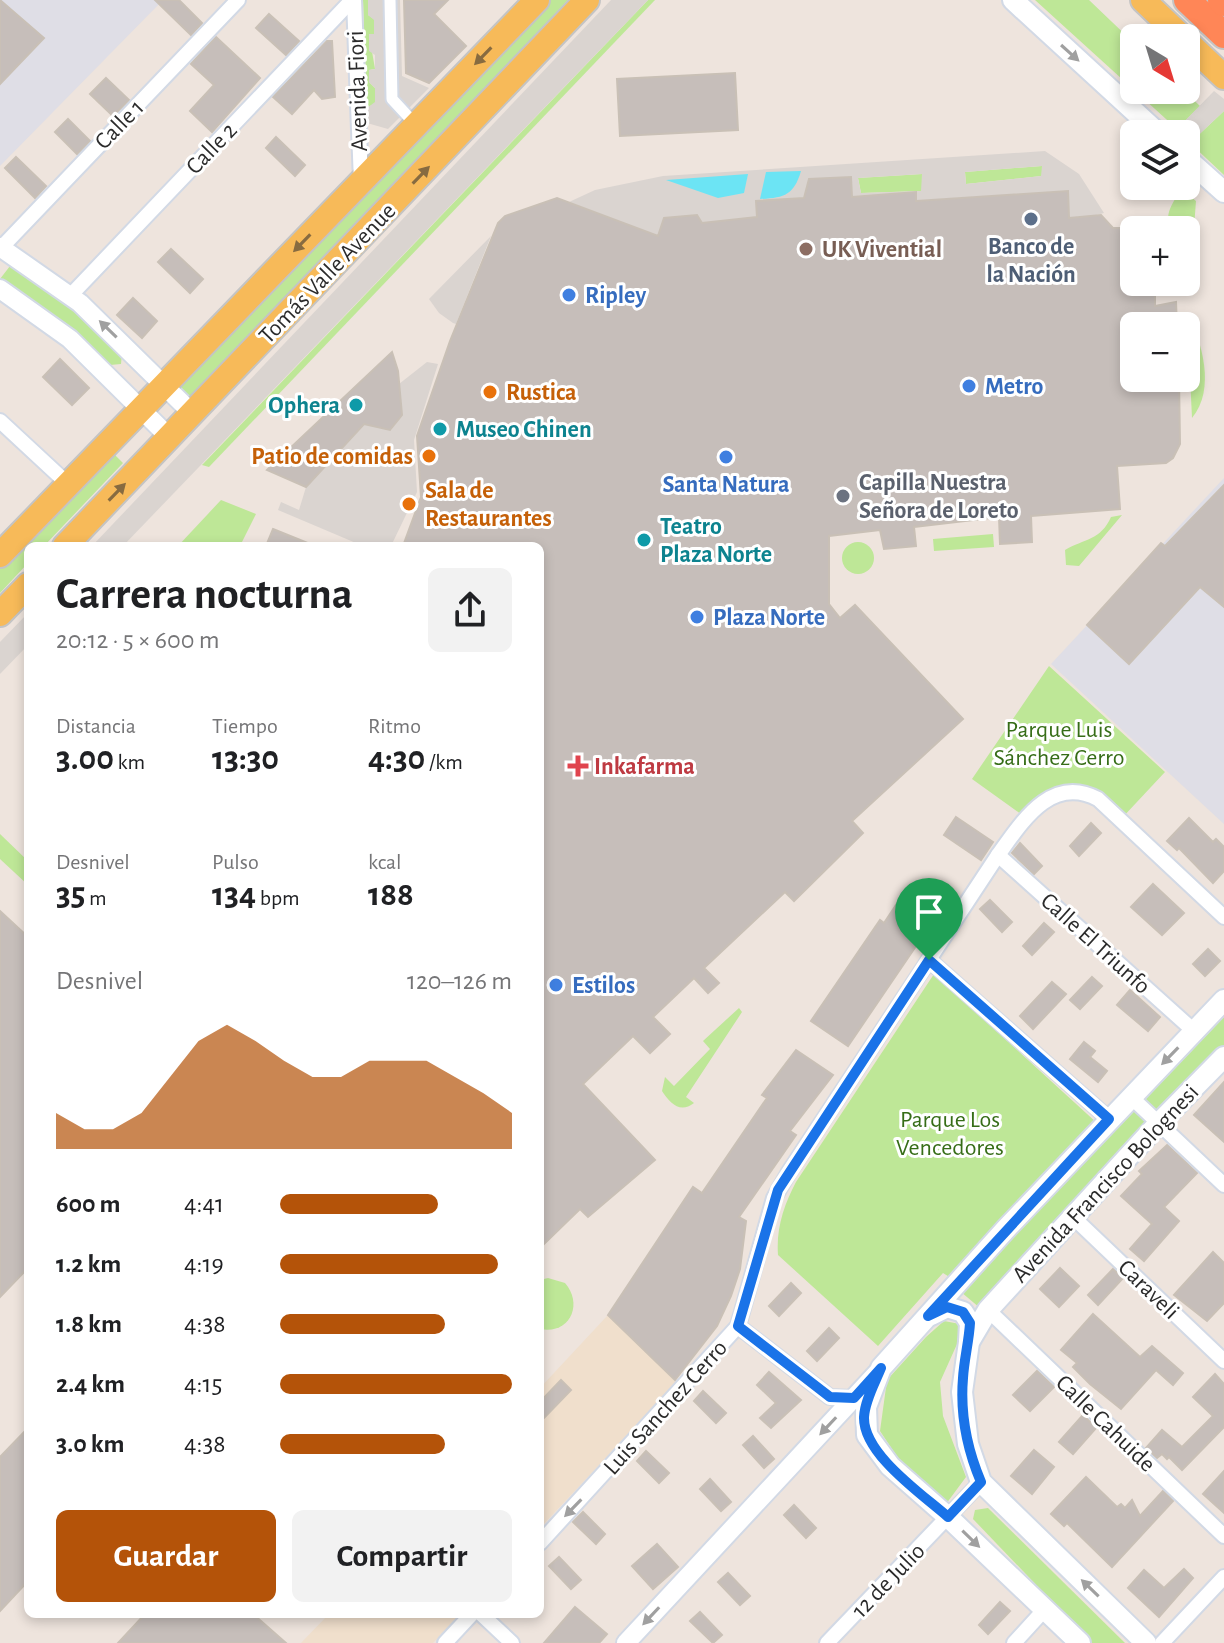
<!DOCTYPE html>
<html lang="es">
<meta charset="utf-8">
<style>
:root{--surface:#fff;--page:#f2f2f2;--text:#202124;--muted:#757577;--accent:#b45309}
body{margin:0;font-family:"Alegreya Sans",sans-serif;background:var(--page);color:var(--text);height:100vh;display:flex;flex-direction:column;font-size:30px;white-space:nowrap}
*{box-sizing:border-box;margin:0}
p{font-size:26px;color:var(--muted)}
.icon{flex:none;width:44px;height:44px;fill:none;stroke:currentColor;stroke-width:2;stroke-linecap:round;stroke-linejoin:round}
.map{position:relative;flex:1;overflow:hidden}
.details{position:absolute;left:24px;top:542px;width:520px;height:1076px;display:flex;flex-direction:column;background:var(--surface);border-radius:12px;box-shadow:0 4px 12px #0003}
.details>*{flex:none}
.needle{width:52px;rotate:142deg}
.fabs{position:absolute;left:1120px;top:24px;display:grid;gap:16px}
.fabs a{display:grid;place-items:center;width:80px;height:80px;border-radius:12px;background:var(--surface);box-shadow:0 4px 12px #0003;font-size:40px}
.pin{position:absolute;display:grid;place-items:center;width:68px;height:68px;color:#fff;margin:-82px -34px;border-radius:50% 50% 50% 0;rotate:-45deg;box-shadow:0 0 8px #0007}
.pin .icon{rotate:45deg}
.round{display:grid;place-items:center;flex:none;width:84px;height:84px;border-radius:12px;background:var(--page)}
.summary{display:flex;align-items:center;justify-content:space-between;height:136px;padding:0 32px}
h1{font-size:44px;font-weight:600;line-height:60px}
.stats{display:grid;grid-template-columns:repeat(3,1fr);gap:12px;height:136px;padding:8px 32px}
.stats div{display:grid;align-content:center}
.stats b{font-size:34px;font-weight:600}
.stats small{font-size:22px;font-weight:400}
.stats p{font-size:22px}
.chart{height:224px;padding:16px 32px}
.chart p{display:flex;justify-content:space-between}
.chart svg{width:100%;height:144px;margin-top:8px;fill:var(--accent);opacity:.7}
.cta{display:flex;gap:16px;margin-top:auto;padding:16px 32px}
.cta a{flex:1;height:92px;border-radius:12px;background:var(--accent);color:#fff;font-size:32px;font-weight:600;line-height:92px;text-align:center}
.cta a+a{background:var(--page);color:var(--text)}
ul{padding:0 32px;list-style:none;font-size:26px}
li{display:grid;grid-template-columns:128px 96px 1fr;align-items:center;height:60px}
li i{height:20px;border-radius:10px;background:var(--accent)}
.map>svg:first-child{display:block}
.industrial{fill:#dfdee6}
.education{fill:#f0dfcc}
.green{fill:#bee797}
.plaza{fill:#dad4d0;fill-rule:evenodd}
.water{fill:#6ce4f4}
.building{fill:#c6beba;stroke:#c9c0b6;stroke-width:2}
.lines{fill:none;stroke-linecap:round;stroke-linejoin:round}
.pedestrian-casing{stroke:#d2d9e5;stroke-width:15}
.minor-casing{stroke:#d2d9e5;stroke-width:18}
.tertiary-casing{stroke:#d2d9e5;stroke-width:22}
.secondary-casing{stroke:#d2d9e5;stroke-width:24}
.primary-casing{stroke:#c4c4c4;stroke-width:28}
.motorway-casing{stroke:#c4c4c4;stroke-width:30}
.pedestrian{stroke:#fff;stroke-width:11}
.minor{stroke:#fff;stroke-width:14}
.tertiary{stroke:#fff;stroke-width:18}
.secondary{stroke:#fff;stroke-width:20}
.primary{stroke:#f7ba59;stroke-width:24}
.motorway{stroke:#ff8657;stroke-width:26}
.oneway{fill:#a0a0a0}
.oneway2{fill:#876b40}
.route-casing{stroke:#fff;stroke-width:16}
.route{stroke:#1a73e8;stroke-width:10}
.service-dot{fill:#5c6f8a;stroke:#fff;stroke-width:3}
.education-dot{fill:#8d6e63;stroke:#fff;stroke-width:3}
.shop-dot{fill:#3f7fe0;stroke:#fff;stroke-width:3}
.food-dot{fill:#e8710a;stroke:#fff;stroke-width:3}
.culture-dot{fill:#0f9aa8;stroke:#fff;stroke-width:3}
.worship-dot{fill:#6b7280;stroke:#fff;stroke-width:3}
.health-dot{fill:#e0444e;stroke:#fff;stroke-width:3}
.labels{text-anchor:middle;stroke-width:6;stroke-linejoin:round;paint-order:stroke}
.street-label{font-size:24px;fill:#2b2b2b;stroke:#fff}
.service-label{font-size:24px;font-weight:bold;fill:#4e5e75;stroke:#fff}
.education-label{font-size:24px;font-weight:bold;fill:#785e54;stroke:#fff;text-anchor:start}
.shop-label{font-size:24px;font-weight:bold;fill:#366cbe;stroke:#fff;text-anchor:start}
.food-label{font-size:24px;font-weight:bold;fill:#c56008;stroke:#fff;text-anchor:start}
.culture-label{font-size:24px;font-weight:bold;fill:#0d838f;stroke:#fff;text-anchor:start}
.worship-label{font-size:24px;font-weight:bold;fill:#5b616d;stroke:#fff;text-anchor:start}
.park-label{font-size:24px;fill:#366d17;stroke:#fff}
.health-label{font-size:24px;font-weight:bold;fill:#be3a42;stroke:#fff;text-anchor:start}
</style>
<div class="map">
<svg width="1224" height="1643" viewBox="0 0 1224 1643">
<rect width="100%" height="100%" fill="#eee4dd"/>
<!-- industrial -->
<g class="industrial">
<polygon points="0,0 163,0 0,166"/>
<polygon points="1224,478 1224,824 1051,664"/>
</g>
<!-- education -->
<g class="education">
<polygon points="608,1315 677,1382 540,1528 540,1388"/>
<polygon points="329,1614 460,1614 433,1643 301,1643"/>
</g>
<!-- green -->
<g class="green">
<polygon points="363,0 368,0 368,15 374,19 374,35 369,34 375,69 369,70 369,82 375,88 375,103 367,108"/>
<polygon points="545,0 568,0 190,398 176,385"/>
<polygon points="648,0 655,0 209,467 202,465"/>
<polygon points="1035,0 1089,0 1134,43 1134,90 1183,90 1200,106 1177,129"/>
<polygon points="1224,111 1224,175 1190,143"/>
<polygon points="1042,166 1042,176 966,184 965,172"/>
<polygon points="922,174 922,191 861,193 858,178"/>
<path d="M1181 189 1196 201 1192 254 1186 247V230H1172C1162 215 1174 202 1181 189Z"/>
<polygon points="10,266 63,301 122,353 121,364 110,365 56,317 0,279"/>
<path d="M1187 312C1202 342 1216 389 1192 418Z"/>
<polygon points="111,451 123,463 44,546 28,546 28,563 0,593 0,566"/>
<polygon points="221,500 256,514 240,546 178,546"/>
<path d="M1122 515 1079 566 1066 565 1065 550C1084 539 1101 540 1111 517Z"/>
<polygon points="993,534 994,547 934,551 933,539"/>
<circle cx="858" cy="558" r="16"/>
<polygon points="1049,666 1165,772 1122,818 1076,792 1025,817 972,779"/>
<polygon points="0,834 28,861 28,885 0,859"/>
<path d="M934 974 1098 1124 951 1278 943 1273 878 1346 778 1255C776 1228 784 1205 796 1182Z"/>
<path d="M739 1008 742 1012 686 1097 694 1103C680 1114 670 1103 662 1091L665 1077 674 1086 710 1049 703 1041Z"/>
<polygon points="1224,1017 1224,1045 980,1308 961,1292"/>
<path d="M548 1278 565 1283C584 1305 569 1335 540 1329V1280Z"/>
<polygon points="944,1321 960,1324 962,1333 940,1382 943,1416 966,1477 946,1504 906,1470 880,1431 887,1380 926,1337"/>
<polygon points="988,1508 1125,1643 1092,1643 973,1519 975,1510"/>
</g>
<!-- plaza -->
<g class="plaza">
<polygon points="368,0 400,0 402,76 429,88 388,129 367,123 367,108 375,102 375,88 369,82 369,70 375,69 375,55 369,51 369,34 374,34 374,20 368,15"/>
<polygon points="611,0 648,0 123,546 92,546"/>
<polygon points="1214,91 1224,99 1224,111 1190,143 1186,134 1177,129"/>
<path d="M1045 151 1079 174 1104 213 1092 216 1069 234 1068 191 923 200 918 207 781 215 702 223 697 215 664 218 658 236 569 202 595 190 663 176ZM1042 166 1041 176 966 184 965 172ZM922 174 921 191 861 193 858 178Z"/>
<polygon points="491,236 456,324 453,323 439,313 429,299"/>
<polygon points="427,362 438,364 414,440 417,492 391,546 363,546 278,510 281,502 299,510 306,487 364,424 391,430 402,415 399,384"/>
<polygon points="28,613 28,645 0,674 0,642"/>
</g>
<!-- water -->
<g class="water">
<path d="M801 171C794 195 784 198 760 199L766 172Z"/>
<polygon points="748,174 744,193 718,198 666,180"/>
</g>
<!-- building -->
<g class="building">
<polygon points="0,0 44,38 0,84"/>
<polygon points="155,0 179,0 202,23 191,35"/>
<polygon points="404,0 448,0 434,14 466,46 429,83 406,73"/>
<polygon points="269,14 299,41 286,55 256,28"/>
<polygon points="216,37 260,78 212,132 190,111 214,85 191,64"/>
<polygon points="327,41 332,41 335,97 322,99 314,90 292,114 273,97"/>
<polygon points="735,73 738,130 620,136 617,79"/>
<polygon points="106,78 129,100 113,116 90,94"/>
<polygon points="68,119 90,141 77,154 55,132"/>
<polygon points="276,137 305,165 295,176 266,148"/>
<polygon points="16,157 46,186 35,198 5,168"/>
<polygon points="851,177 852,197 916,192 916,201 1068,191 1069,218 1101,215 1113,228 1131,228 1134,282 1155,282 1155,306 1176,302 1177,326 1134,326 1134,378 1179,378 1180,444 1173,458 1166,463 1117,466 1120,509 1031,516 1032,542 1000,544 999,517 914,527 916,546 884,549 880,530 829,536 829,604 840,618 855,605 963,719 852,821 863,833 794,901 785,892 704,968 719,983 708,993 694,978 653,1017 670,1034 650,1053 633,1036 583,1084 655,1160 588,1217 580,1209 540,1248 540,546 403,546 421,497 417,436 450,341 498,223 505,216 557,198 658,236 664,218 697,215 702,223 757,217 756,201 804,198 809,179"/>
<polygon points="171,249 203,279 190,293 158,262"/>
<polygon points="133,298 157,321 142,338 117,315"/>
<polygon points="392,352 398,371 402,415 390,430 364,424 306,487 267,470"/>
<polygon points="60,359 89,388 72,405 43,377"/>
<polygon points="1224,485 1224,607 1200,587 1129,664 1087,625 1161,543 1165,546"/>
<polygon points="273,529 315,546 266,546"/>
<polygon points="956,817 993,842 981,860 944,835"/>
<polygon points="1189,818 1213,842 1216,839 1224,847 1224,871 1213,883 1179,848 1177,850 1167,841"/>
<polygon points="1091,823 1101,833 1079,856 1070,846"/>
<polygon points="1020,843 1042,866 1034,874 1012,853"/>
<polygon points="1153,884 1184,913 1162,935 1131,907"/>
<polygon points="908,887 945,912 933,930 929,927 848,1046 811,1021 880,920 884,923"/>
<polygon points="990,900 1012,922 1002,932 980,909"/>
<polygon points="0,911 28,937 28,1268 0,1297"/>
<polygon points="1044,923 1054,932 1032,955 1023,946"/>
<polygon points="1208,949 1220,961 1205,976 1193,964"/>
<polygon points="1092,977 1102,986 1080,1009 1070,1000"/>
<polygon points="1052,982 1066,994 1033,1029 1020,1016"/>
<polygon points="1130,990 1160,1017 1148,1031 1117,1005"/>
<polygon points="1084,1042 1095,1051 1090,1057 1107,1071 1098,1082 1070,1059"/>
<polygon points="796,1050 833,1075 790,1131 796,1135 739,1217 746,1221 740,1269 731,1296 717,1326 675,1380 608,1315 693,1187 702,1193 767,1098 762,1095"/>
<polygon points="1224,1082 1224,1142 1194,1115"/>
<polygon points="1167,1145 1197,1173 1164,1207 1179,1221 1144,1261 1130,1249 1152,1224 1121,1196 1142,1174 1139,1171"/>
<polygon points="1213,1252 1224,1263 1224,1303 1207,1321 1174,1295"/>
<polygon points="1060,1268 1079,1286 1059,1307 1040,1289"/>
<polygon points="1113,1269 1123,1278 1098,1305 1088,1295"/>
<polygon points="791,1283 801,1293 779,1316 769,1306"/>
<polygon points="1093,1314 1140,1357 1152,1346 1183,1373 1173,1385 1156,1370 1121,1409 1090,1384 1073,1367 1077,1363 1061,1350"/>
<polygon points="829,1328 839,1338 817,1361 807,1351"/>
<polygon points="1037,1371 1054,1387 1030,1411 1013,1395"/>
<polygon points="769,1372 801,1400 771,1428 760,1418 776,1403 757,1385"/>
<polygon points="1215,1374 1224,1384 1224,1427 1182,1470 1169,1457 1167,1459 1162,1454 1157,1458 1146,1448 1162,1430 1182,1447 1213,1416 1193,1397"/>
<polygon points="561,1380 571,1390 540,1422 540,1402"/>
<polygon points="703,1391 726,1413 716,1423 694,1401"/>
<polygon points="1083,1415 1096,1428 1073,1454 1059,1442"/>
<polygon points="28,1428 28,1581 0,1611 0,1457"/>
<polygon points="753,1436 774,1459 764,1468 743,1445"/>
<polygon points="1034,1450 1054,1467 1032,1494 1011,1476"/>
<polygon points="646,1451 669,1473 659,1483 637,1461"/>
<polygon points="1224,1471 1224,1513 1203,1494"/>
<polygon points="1086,1477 1117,1507 1121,1504 1125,1508 1132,1500 1140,1516 1163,1491 1173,1501 1112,1567 1067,1523 1064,1526 1051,1514"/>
<polygon points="710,1479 731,1502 721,1511 700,1489"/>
<polygon points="794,1505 816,1528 806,1538 784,1515"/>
<polygon points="583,1512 605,1534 596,1544 573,1522"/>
<polygon points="657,1544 678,1567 653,1589 632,1566"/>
<polygon points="559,1557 581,1580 571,1589 549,1566"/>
<polygon points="1184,1569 1193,1578 1159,1617 1128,1588 1144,1570 1164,1588"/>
<polygon points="728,1573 750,1596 740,1605 718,1582"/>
<polygon points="1000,1602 1010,1611 988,1634 979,1625"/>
<polygon points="575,1607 607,1634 599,1643 544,1643"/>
<polygon points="700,1612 722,1635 713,1643 690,1621"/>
<polygon points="145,1614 253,1614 286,1643 118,1643"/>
</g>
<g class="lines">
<defs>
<polyline id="pedestrian" points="390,0 392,99 416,125"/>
<g id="minor">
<polyline points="354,0 361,182"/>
<polyline points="1,248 238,0"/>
<polyline points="70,296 352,0"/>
<polyline points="0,421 68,484"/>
<polyline points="998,855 1194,1031"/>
<polyline points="929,960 1109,1119"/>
<polyline points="1131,1097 1224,1185"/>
<polyline points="1074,1218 1224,1361"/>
<polyline points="988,1310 1224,1536"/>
<polyline points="738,1326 830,1397 854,1398"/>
<path d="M540 1543 738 1326 774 1198 789 1172 998 855C1022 822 1051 774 1098 799L1224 917"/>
<polyline points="481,1614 512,1643"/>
<polyline points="445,1643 472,1614"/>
<polyline points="827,1643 981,1482"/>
<polyline points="1014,1643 1045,1609"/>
<polyline points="1162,1643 1224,1577"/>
</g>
<g id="tertiary">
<polyline points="0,247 80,303 193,414"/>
<polyline points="0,289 70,339 170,438"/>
<polyline points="626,1643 877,1373"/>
</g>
<g id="secondary">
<polyline points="1013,0 1159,134"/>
<polyline points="1186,158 1224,192"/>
<polyline points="931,1315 947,1307 963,1312 970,1323 969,1342"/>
<polyline points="1080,1643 948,1517 890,1466 867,1435 866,1407 881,1368 1005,1230 1224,1000"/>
<polyline points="1146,1643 981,1482 968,1444 962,1392 969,1342 988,1310 1159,1123 1224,1057"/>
</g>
<g id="primary">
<polyline points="1143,0 1183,38"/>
<polyline points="1186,41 1224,77"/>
<polyline points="65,546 587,0"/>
<polyline points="0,555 537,0"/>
<polyline points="0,614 28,585"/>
</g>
<g id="motorway">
<polyline points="1187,0 1224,35"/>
<polyline points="1221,0 1224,3"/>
</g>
</defs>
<!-- pedestrian casing -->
<use href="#pedestrian" class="pedestrian-casing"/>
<!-- minor casing -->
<use href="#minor" class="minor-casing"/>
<!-- tertiary casing -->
<use href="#tertiary" class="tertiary-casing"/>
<!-- secondary casing -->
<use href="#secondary" class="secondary-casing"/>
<!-- primary casing -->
<use href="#primary" class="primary-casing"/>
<!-- motorway casing -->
<use href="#motorway" class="motorway-casing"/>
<!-- pedestrian -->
<use href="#pedestrian" class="pedestrian"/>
<!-- minor -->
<use href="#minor" class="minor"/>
<!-- tertiary -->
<use href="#tertiary" class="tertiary"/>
<!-- secondary -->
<use href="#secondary" class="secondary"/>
<!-- primary -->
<use href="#primary" class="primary"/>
<!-- motorway -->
<use href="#motorway" class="motorway"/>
</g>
<!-- one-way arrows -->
<defs><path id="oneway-solid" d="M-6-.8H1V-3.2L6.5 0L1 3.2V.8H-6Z" transform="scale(2)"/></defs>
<g class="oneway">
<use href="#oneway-solid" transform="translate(1070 53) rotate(42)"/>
<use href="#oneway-solid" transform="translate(108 329) rotate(-136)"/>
<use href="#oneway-solid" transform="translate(1170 1056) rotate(134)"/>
<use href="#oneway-solid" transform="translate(828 1426) rotate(133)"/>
<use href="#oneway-solid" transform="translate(573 1508) rotate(134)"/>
<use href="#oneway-solid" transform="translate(971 1539) rotate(44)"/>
<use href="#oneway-solid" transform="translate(1090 1588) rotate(-136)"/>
<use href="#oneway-solid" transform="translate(651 1616) rotate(133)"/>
</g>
<g class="oneway2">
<use href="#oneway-solid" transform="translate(483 56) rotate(134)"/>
<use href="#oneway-solid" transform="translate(421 175) rotate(-46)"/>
<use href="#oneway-solid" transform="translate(302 243) rotate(134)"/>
<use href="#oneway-solid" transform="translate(117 492) rotate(-46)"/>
</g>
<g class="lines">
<defs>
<path id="route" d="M929 960 1109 1119 928 1316 947 1307 963 1312 970 1323C969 1341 964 1360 963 1378 960 1414 967 1449 981 1482L948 1517C922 1494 863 1454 864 1417 865 1400 875 1383 881 1368L854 1398 830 1397 738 1326 778 1190Z"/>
</defs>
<!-- route casing -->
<use href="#route" class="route-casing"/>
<!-- route -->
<use href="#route" class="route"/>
</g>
<!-- markers -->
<circle class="service-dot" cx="1031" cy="219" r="8"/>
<circle class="education-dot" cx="806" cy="249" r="8"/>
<g class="shop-dot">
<circle cx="569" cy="295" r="8"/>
<circle cx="969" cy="386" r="8"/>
<circle cx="726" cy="457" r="8"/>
<circle cx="697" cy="617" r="8"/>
<circle cx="556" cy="985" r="8"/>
</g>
<g class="food-dot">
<circle cx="490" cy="392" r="8"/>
<circle cx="429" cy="456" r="8"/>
<circle cx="409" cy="504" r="8"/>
</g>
<g class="culture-dot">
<circle cx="356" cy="405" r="8"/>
<circle cx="440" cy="429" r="8"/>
<circle cx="644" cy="540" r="8"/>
</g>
<circle class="worship-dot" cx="843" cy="496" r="8"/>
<path class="health-dot" d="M574 754h8v8h8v8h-8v8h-8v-8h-8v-8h8z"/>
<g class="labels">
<!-- street labels -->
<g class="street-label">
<text transform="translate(357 91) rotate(-92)" y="8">Avenida Fiori</text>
<text transform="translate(119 124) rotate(-46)" y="8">Calle 1</text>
<text transform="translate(211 148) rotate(-46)" y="8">Calle 2</text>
<text transform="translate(327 273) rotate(-46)" y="8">Tomás Valle Avenue</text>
<text transform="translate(1096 943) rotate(42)" y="8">Calle El Triunfo</text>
<text transform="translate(1105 1183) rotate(-47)" y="8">Avenida Francisco Bolognesi</text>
<text transform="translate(1149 1289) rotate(44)" y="8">Caraveli</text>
<text transform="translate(665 1407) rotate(-48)" y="8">Luis Sanchez Cerro</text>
<text transform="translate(1106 1423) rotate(44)" y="8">Calle Cahuide</text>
<text transform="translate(888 1580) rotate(-46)" y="8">12 de Julio</text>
</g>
<!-- service labels -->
<g class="service-label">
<text x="1031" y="254">Banco de<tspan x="1031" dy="28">la Nación</tspan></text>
</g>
<!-- education labels -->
<g class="education-label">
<text x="822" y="257">UK Vivential</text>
</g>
<!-- shop labels -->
<g class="shop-label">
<text x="585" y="303">Ripley</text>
<text x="985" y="394">Metro</text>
<text x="726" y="492" text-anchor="middle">Santa Natura</text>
<text x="713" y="625">Plaza Norte</text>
<text x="572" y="993">Estilos</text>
</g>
<!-- food labels -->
<g class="food-label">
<text x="506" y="400">Rustica</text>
<text x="413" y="464" text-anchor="end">Patio de comidas</text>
<text x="425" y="498">Sala de<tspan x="425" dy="28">Restaurantes</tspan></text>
</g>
<!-- culture labels -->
<g class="culture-label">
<text x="340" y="413" text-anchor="end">Ophera</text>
<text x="456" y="437">Museo Chinen</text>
<text x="660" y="534">Teatro<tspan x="660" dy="28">Plaza Norte</tspan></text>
</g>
<!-- worship labels -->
<g class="worship-label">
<text x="859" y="490">Capilla Nuestra<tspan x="859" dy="28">Señora de Loreto</tspan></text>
</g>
<!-- park labels -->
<g class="park-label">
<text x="1059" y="737">Parque Luis<tspan x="1059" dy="28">Sánchez Cerro</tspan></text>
<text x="950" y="1127">Parque Los<tspan x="950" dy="28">Vencedores</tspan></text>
</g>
<!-- health labels -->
<g class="health-label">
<text x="594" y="774">Inkafarma</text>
</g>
</g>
</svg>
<div class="fabs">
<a><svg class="needle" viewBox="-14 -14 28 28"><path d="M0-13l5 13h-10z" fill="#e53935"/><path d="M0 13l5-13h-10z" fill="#757577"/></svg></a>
<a><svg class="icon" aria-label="layers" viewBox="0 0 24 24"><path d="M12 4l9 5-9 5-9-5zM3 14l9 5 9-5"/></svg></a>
<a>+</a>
<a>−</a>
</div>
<div class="pin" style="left:929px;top:960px;background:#1e9e55"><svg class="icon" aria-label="arrive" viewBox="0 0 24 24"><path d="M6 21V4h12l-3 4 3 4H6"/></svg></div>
<section class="details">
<div class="summary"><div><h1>Carrera nocturna</h1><p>20:12 · 5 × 600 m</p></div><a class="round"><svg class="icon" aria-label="share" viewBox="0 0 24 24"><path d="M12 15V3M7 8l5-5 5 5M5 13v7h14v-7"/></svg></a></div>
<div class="stats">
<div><p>Distancia</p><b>3.00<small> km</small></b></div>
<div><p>Tiempo</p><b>13:30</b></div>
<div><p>Ritmo</p><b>4:30<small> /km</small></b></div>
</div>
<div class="stats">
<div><p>Desnivel</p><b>35<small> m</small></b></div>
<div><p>Pulso</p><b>134<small> bpm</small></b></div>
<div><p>kcal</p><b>188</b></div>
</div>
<div class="chart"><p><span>Desnivel</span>120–126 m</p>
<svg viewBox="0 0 160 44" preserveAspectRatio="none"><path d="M0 44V33L10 38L20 38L30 33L40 22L50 11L60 6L70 11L80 17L90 22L100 22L110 17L120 17L130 17L140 22L150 27L160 33V44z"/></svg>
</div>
<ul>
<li><b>600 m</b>4:41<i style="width:68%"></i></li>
<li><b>1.2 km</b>4:19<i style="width:94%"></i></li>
<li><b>1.8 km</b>4:38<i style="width:71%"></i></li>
<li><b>2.4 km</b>4:15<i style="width:100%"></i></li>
<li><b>3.0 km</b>4:38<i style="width:71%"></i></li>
</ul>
<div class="cta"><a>Guardar</a><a>Compartir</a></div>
</section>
</div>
